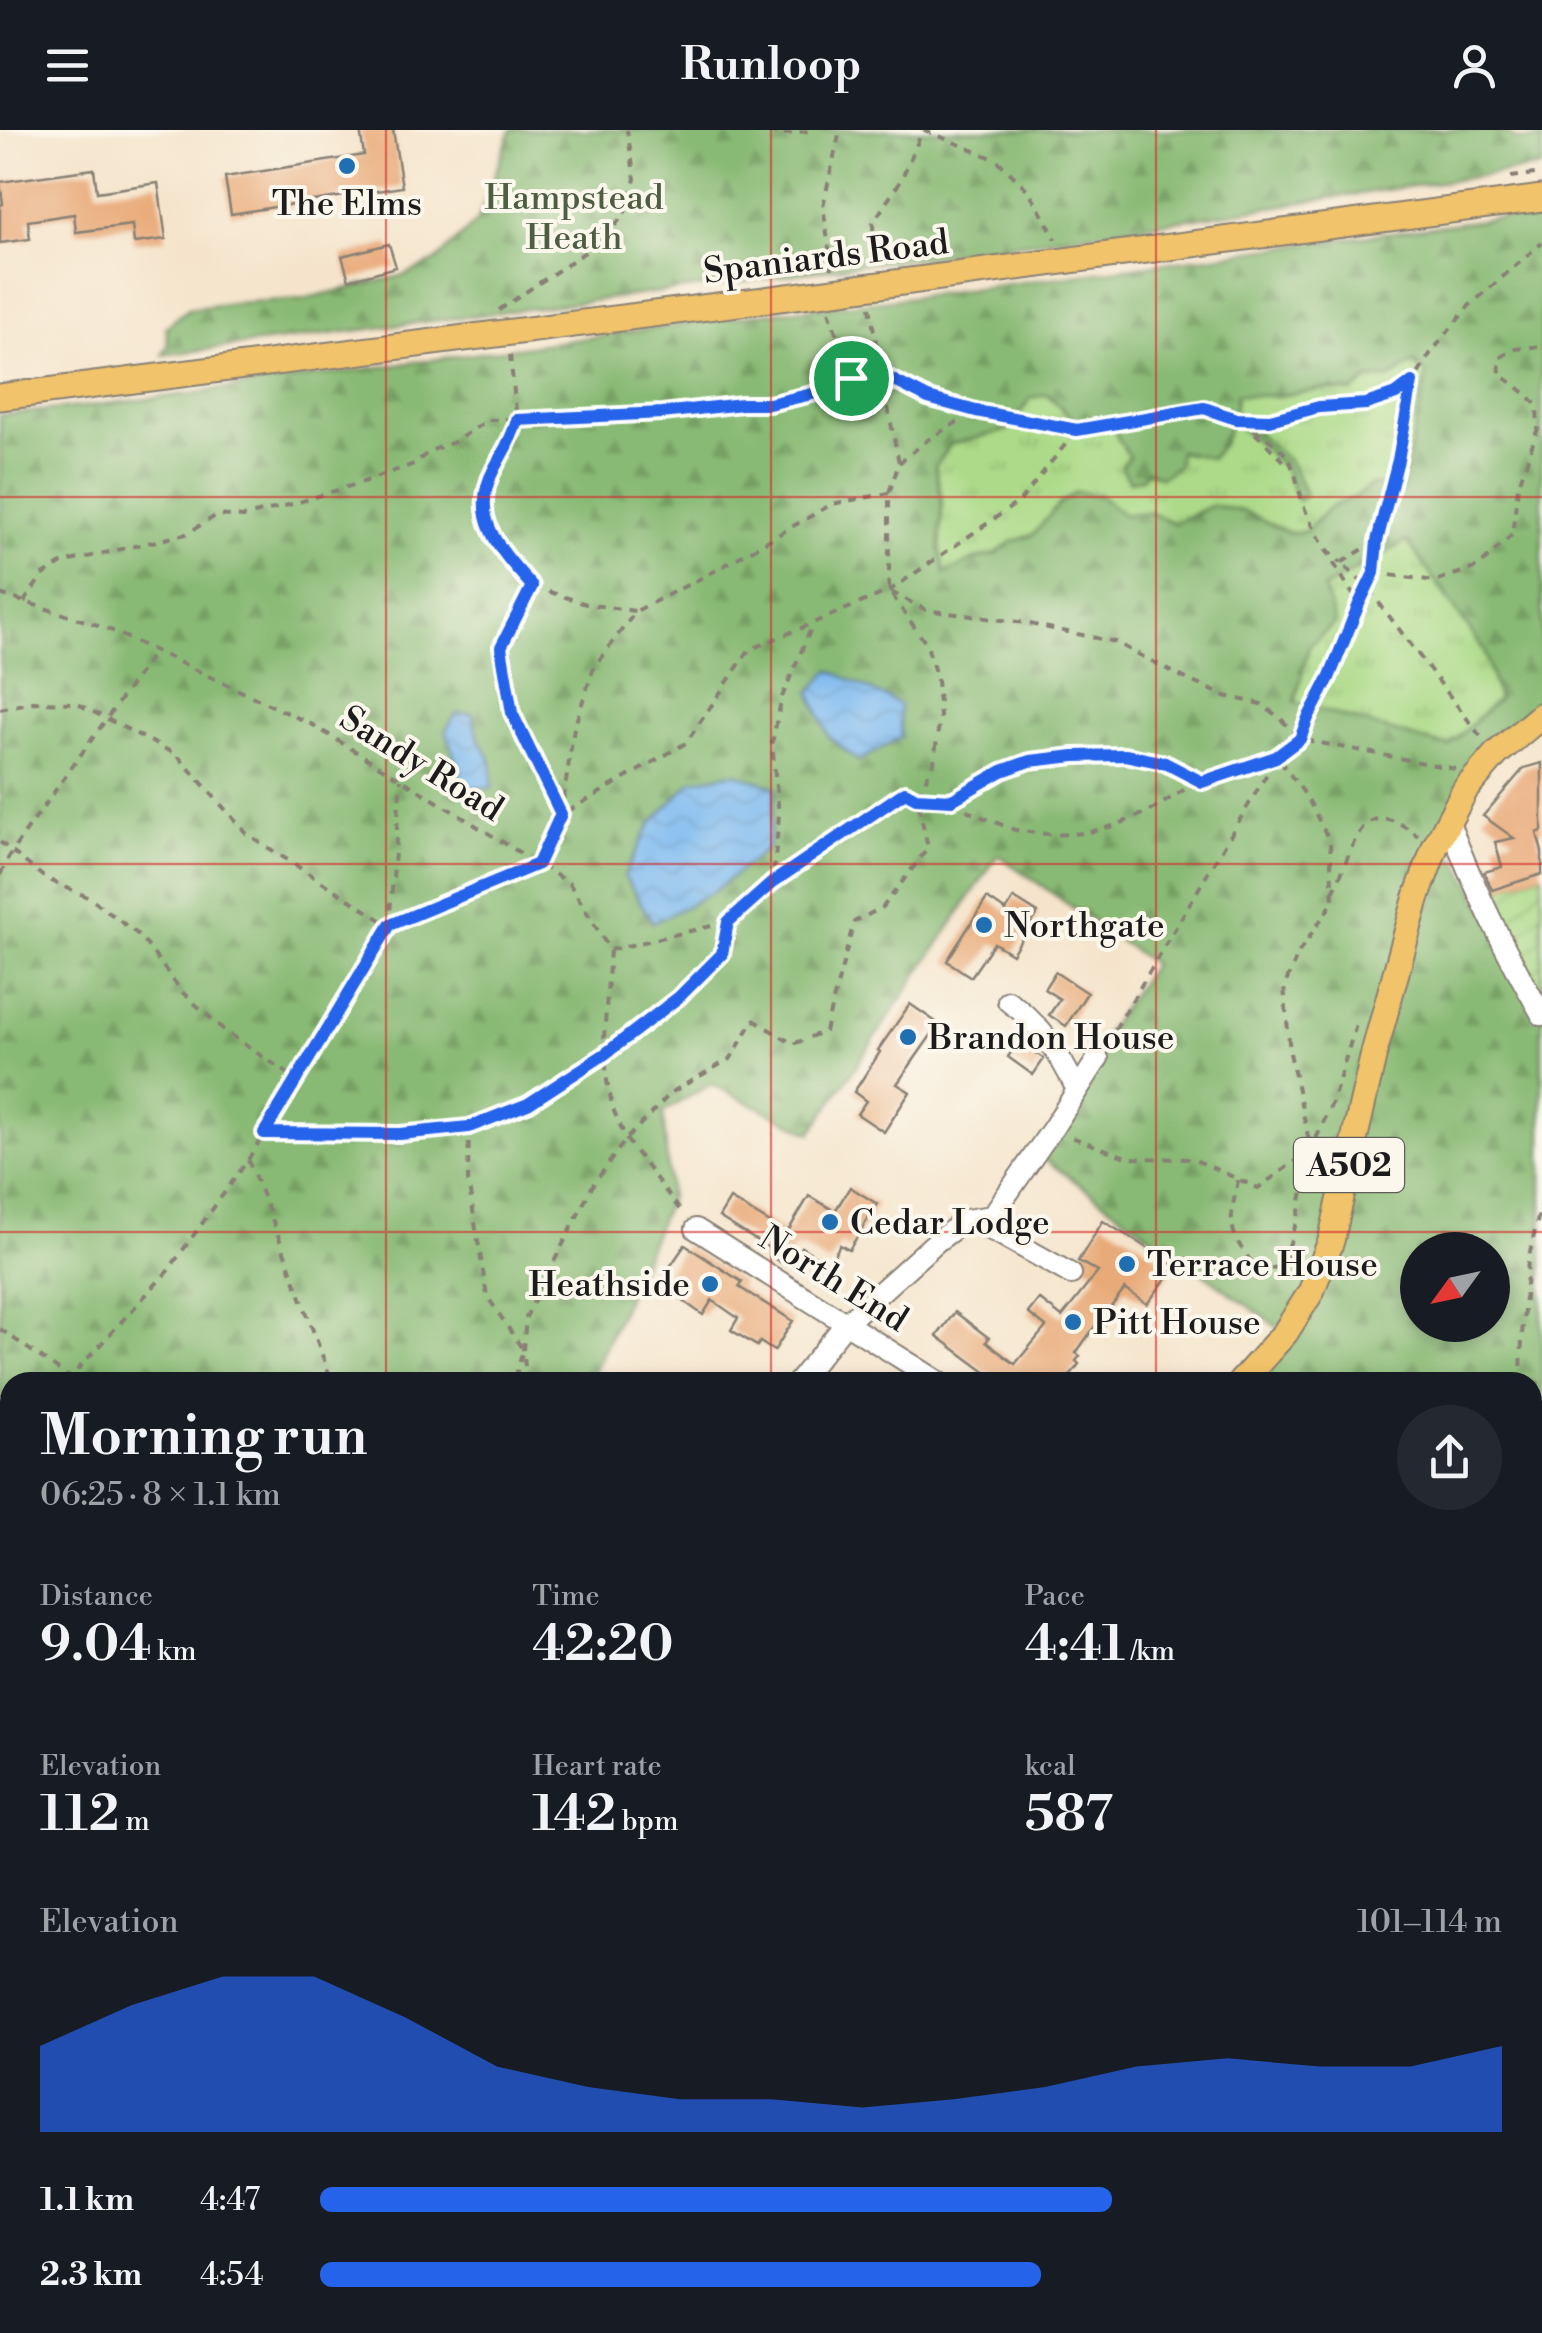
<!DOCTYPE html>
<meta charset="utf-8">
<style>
:root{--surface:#171b24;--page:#242831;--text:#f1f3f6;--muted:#9ea1a6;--accent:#2563eb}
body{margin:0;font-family:"Libre Bodoni",serif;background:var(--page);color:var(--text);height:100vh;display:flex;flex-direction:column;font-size:38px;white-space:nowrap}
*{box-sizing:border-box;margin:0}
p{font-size:32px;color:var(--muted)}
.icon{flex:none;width:55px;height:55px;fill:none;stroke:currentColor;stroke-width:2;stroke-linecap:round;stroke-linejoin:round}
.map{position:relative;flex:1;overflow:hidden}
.details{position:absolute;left:0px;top:1242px;width:1542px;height:962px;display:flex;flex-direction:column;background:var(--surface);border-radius:30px 30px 0 0;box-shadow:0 5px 15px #0003}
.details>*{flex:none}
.needle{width:65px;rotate:237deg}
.fabs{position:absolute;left:1400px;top:1102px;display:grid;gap:20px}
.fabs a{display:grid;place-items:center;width:110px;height:110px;border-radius:50%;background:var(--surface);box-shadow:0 5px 15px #0003;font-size:50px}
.pin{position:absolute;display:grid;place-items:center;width:85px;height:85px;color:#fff;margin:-42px;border:5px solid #fff;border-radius:50%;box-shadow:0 2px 10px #0007}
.round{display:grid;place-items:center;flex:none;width:105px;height:105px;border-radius:52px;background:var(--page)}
.head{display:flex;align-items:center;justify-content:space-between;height:170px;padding:0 40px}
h1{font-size:55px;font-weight:600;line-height:75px}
.metrics{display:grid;grid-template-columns:repeat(3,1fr);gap:15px;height:170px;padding:10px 40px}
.metrics div{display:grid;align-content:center}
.metrics b{font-size:50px;font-weight:600}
.metrics small{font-size:28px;font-weight:400}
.metrics p{font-size:28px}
.chart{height:280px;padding:20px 40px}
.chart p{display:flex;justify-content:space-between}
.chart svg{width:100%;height:180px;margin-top:10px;fill:var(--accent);opacity:.7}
ul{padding:0 40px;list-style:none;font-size:32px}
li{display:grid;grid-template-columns:160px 120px 1fr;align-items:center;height:75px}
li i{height:25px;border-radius:12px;background:var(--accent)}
header{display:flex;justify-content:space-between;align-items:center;height:130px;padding:0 40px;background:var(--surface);font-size:45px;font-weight:600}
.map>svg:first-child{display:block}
.built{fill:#f6d2c4}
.grass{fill:url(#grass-tufts);stroke:#647b52;stroke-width:2.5}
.forest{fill:url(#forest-firs);stroke:#526b48;stroke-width:2.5;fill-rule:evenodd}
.garden{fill:url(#garden-furrows);stroke:#647b52;stroke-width:2.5}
.water{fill:url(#water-waves);stroke:#4c6b86;stroke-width:2.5}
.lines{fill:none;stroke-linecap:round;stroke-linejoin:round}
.stream{stroke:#7dbaf0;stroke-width:6}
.building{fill:#e9aa79}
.minor-casing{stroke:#888074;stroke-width:24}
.major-casing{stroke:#888074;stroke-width:29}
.path{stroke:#888074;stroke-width:4;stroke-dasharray:8 8;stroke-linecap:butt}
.minor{stroke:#fff;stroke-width:20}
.major{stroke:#f1c36a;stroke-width:25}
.route-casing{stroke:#fff;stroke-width:20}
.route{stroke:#2563eb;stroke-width:12}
.grid{fill:none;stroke:#d62828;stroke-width:2.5;stroke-opacity:0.55}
.poi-dot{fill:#1f6fb2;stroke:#fbf7ec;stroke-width:4}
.labels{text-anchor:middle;stroke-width:8;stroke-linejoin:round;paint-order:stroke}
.shield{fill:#fbf7ec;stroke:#5f5e5a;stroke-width:2.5}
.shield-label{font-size:32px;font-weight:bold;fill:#1c1c1c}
.park-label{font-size:35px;fill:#4e5e42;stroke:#fbf7ec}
.poi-label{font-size:35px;fill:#1c1c1c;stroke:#fbf7ec;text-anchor:start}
.street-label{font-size:35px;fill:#1c1c1c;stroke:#fbf7ec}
</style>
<header><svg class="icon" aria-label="menu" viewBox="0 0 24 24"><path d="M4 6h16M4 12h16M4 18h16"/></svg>Runloop<svg class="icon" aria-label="person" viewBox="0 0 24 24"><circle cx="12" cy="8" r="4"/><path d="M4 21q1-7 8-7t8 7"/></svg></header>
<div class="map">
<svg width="1542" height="2203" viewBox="0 0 1542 2203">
<defs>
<pattern id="grass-tufts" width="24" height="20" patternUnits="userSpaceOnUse" patternTransform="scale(2.5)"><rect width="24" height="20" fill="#acda88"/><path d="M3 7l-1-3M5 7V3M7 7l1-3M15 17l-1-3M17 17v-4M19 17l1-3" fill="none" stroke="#93ba75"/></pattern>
<pattern id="forest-firs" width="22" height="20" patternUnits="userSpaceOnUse" patternTransform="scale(2.5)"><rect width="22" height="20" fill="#89ba74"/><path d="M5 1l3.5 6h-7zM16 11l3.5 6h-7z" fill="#769f64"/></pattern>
<pattern id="garden-furrows" width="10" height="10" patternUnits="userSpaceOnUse" patternTransform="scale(2.5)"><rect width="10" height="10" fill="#acda88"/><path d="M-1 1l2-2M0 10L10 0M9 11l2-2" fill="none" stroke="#93ba75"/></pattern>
<pattern id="water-waves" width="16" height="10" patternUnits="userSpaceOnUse" patternTransform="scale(2.5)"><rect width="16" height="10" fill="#7dbaf0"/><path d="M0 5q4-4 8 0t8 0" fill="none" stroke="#6b9fcd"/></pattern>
</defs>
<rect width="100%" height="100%" fill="#fbf7ec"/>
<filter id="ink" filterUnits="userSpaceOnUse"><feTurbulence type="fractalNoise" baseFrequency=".01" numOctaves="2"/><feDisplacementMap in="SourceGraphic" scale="20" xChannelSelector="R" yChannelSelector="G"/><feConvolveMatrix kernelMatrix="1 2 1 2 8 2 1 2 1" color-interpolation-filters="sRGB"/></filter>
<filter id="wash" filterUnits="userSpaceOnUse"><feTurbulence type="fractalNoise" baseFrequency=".0048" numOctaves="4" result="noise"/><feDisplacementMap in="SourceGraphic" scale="40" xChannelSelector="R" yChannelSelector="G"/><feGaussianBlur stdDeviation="2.25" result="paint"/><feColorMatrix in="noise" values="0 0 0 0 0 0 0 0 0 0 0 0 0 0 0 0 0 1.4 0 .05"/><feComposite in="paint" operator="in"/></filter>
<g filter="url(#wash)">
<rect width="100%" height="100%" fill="#f5e4cb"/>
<!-- built -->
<polygon class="built" points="987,2195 1194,2195 1192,2203 1001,2203"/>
<!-- grass -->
<g class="grass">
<path d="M1414 233 1427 243 1401 361 1386 355 1371 356 1355 367 1330 377 1306 401 1289 403 1245 382 1213 375 1174 393 1148 382 1124 385 1100 366 1045 392 1033 405 1011 412 996 424 975 429 945 445 940 419 942 371 935 336 951 314 1008 300 1031 268 1047 264 1078 294 1114 293C1121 320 1136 335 1160 347L1178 336V321L1192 325 1222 314 1230 292 1252 307 1285 337 1298 370 1306 365 1257 301 1234 283 1236 265 1276 266 1325 259 1353 262 1367 250 1390 248Z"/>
<polygon points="1407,410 1484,520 1498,569 1449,616 1418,609 1295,573 1309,516 1335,493 1324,458"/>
<polygon points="0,1275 10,1284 10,2195 185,2195 185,2203 0,2203"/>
<polygon points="1533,1869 1542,1876 1542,2203 1192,2203 1194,2195 1532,2195"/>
<polygon points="482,2195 712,2195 712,2203 483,2203"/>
</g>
<!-- forest -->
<g class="forest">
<polygon points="511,0 1499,0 1519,10 1542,8 1542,37 923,128 861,134 741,152 163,225 168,214 166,197 188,179 233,173 303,169 405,145 436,131 478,90"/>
<path d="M1542 82V568L1465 660 1411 793 1431 775 1442 739 1450 729H1457L1542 885V1937L1532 1933V1252H1241L1284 1202 1039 1025 1092 923 1153 834 998 725 811 1003 711 954 663 982 670 1068 590 1252H10V1284L0 1275V285L90 276 188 264 764 183 883 171ZM1414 233 1427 244 1401 361 1386 355H1371L1355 367 1330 377 1306 401 1289 403 1245 382 1213 375 1174 393 1148 382 1124 385 1100 366 1076 362 1058 375 1033 405 1011 412 996 424 975 429 945 444 940 419 942 371 935 336 951 314 1008 300 1031 268 1047 264 1078 294H1114L1118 309 1129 326 1121 337 1130 351 1142 348 1147 341 1160 347 1178 336 1179 321 1211 328 1222 314 1231 292 1252 307 1284 337 1298 371 1306 365 1291 333 1234 283 1236 265 1276 266 1325 259 1353 262 1367 250 1390 248ZM1407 411 1484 520 1498 569 1449 616 1418 609 1295 572 1309 516 1335 493 1324 458ZM1418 1120H1492V1195H1418Z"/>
</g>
<!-- garden -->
<polygon class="garden" points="1542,744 1542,862 1527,842 1486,762"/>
<!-- water -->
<g class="water">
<polygon points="830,540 899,574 901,607 858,631 829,607 810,562"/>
<polygon points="472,583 479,609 492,631 492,658 464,658 446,600 456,584"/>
<polygon points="734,643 776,657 768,718 716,760 653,793 624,746 650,695 692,651"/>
</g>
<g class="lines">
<!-- stream -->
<polyline class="stream" points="1335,2195 1342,2203"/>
</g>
<g id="blocks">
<!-- building -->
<g class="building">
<polygon points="360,0 393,0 402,57 231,84 225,47 364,25"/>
<polygon points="94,39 97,62 158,53 166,109 134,113 132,95 76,102 74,84 28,91 30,109 0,113 0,75 3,74 0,52"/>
<polygon points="389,114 396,137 349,150 342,126"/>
<polygon points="1542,633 1542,701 1537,703 1542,722 1542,744 1492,760 1484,742 1502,737 1495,712 1514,708 1483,686 1524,638"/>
<polygon points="987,768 1006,781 1014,768 1038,783 1012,824 994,813 971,847 947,831"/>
<polygon points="1055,842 1087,863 1066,896 1049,885 1060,869 1044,859"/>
<polygon points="910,874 939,894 897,954 910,962 884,1002 857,984 866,971 854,962 880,922 878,920"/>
<polygon points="1019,910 1044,929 1033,945 1008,927"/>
<polygon points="850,1057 877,1074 849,1120 840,1115 829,1134 801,1117 800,1120 796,1117 785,1135 770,1126 773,1121 719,1087 730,1069 787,1103 809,1066 835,1081"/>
<polygon points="1103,1091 1141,1114 1175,1137 1147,1174 1125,1159 1107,1182 1110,1188 1104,1195 1095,1196 1076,1223 1080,1226 1076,1231 1079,1234 1065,1252 999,1252 937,1206 955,1182 989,1208 986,1212 1015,1234 1046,1197 1028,1183 1039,1169 1062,1187 1098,1142 1078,1131"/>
<polygon points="685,1115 742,1152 739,1157 793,1191 774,1221 760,1212 757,1216 731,1200 738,1188 712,1170 703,1185 679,1168 685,1158 665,1144"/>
</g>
</g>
</g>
<g filter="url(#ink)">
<use href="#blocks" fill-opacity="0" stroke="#888074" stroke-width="2.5"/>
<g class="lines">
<defs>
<g id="minor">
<path d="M1448 690C1475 761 1504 819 1542 885"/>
<path d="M1008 871C1041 894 1060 925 1077 960"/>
<polyline points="969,1090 998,1103 1071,1144"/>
<polyline points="696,1099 939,1252"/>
<polyline points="798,1252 846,1193 936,1112 966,1090 992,1086 1053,998 1098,928"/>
<polyline points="0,1275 10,1284"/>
<polyline points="185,2195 185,2203"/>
<polyline points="326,2195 336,2195"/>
<polyline points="806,2195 864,2203"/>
<polyline points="713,2203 719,2195"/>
<polyline points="1205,2203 1207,2195"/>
</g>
<g id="major">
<polyline points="0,267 834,161 1542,68"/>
<polyline points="1241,1252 1285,1203 1311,1162 1331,1111 1375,919 1417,766 1435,717 1465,660 1496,624 1542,585"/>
<polyline points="890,2203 892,2195"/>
</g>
</defs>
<!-- minor casing -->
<use href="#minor" class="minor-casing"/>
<!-- major casing -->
<use href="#major" class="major-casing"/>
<!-- path -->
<g class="path">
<polyline points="736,0 786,4 814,0"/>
<polyline points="924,0 997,30 1029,61 1056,109"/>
<polyline points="1511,47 1542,43"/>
<polyline points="874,132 873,93 901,50 923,0"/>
<polyline points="832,139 823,76 840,0"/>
<polyline points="870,177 881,243 928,268 976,281 1075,300"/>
<polyline points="499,180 606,108 625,82 635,49 627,0"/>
<polyline points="829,181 851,248"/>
<polyline points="510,225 517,290 512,309 492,343 484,373 487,396 500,420 532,456 586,474 635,481"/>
<path d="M1240 291C1256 301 1273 310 1285 324 1298 341 1298 365 1307 384 1322 415 1340 444 1359 474"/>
<polyline points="1255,303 1288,335"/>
<polyline points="899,333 929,309 976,281"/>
<polyline points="1393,340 1394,325 1403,291"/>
<polyline points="1382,398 1393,373 1393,355"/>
<polyline points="1376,411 1341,433 1367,457 1481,607"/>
<polyline points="1327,419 1341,433"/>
<polyline points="1375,443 1435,451 1478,437 1512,405 1518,357 1538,298 1537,276 1529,266 1500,244 1499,228 1515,219 1542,216"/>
<polyline points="532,456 501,517 512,583 561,685"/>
<polyline points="891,462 926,480 1025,493 1115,512 1188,550 1225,566 1261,574 1280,588 1300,609 1329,548 1359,474 1375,443 1377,411 1397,330 1413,253"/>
<polyline points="0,464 104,497 313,595 569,753 610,820 604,909 607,951 613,979 626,1009 683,1084"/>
<polyline points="24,472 42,446 62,433 186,404 217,385 243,387 296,373 366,351 414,334 430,321 454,312 488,290 662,283 692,278 769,274 811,263 851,248 881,243 899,333 889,363 889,461 927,515 937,550 940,586 934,632 917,668 952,670 972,683 1015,700 1054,705 1086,703 1117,695 1150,681 1187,658 1277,627 1307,667 1330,712 1333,772 1299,822 1284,857 1290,923 1311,1020 1258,1058 1193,1029 1129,1028 1071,1007"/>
<polyline points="0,579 33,572 76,573 177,625 247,704 389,795 401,649"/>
<path d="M952 670C976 656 1001 639 1028 631 1062 622 1135 621 1167 634 1179 639 1191 646 1202 652"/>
<polyline points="561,685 574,598 594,537 636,481 711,443 832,374 889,363"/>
<polyline points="0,712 45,748 90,768 140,806 182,862 226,902 296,949"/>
<polyline points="0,745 12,721 155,521"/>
<path d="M1333 762C1354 722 1358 657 1418 706"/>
<polyline points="610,820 728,792 773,752 779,685 772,613 782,567 812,496"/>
<polyline points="1107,913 1277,627 1300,609 1455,639"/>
<polyline points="469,997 468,1050 487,1166 523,1220 514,1252"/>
<polyline points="264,1003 400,1004 469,997 528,974 605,924 679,867 722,824 728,792"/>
<polyline points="248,1030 271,1086 332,1252"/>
<path d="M1238 1050C1236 1061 1233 1072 1232 1083 1230 1108 1245 1124 1260 1142L1283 1135 1298 1087 1311 1020 1332 973 1358 888"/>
<polyline points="0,1199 76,1252"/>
<polyline points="66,1252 167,1142 248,1030 389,795 538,733 561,685 686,613 749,520 889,461 1020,371 1077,300 1204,278 1236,289 1270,290 1319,277 1366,273 1396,264 1413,253 1430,224 1469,176 1542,113"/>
<polyline points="527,1252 523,1220 526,1187 593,1055 626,1009 672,962 731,928 754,890 793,914 825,901 854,792 883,777 928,718 917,668 905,662 773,752"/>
<polyline points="1521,1252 1522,1205 1528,1131 1542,1070"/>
<polyline points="1532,1255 1542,1252"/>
<polyline points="0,1351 10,1359"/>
<polyline points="1532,1413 1542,1510"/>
<polyline points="0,1426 10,1376"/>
<polyline points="0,1516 10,1498"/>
<polyline points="0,1624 10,1646"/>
<polyline points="0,1696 10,1691"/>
<polyline points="0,1849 10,1823"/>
<polyline points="1532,1853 1542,1859"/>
<polyline points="1532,1909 1542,1914"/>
<polyline points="0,1924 9,2004 0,2089"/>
<polyline points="1278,2195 1285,2203"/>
<polyline points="1399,2195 1408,2203"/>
<polyline points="146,2203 147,2195"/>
<polyline points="1248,2203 1252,2195"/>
<polyline points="1345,2203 1352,2195"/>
</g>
<!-- minor -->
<use href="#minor" class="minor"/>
<!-- major -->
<use href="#major" class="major"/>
</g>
</g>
<g class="lines" filter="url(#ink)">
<defs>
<path id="route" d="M881 244 928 268 976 281 1077 300 1204 278 1236 289 1270 290 1319 277 1366 274 1396 264 1412 252 1398 330 1377 411 1374 443 1359 474 1329 548 1308 588 1300 609 1276 627 1202 652 1165 633 1125 625 1074 626 1030 631 1002 641 952 670 916 668 905 662 773 752 728 792 722 824 679 867 605 924 528 974 469 997 400 1004 264 1003 390 795 538 734 561 684 512 583 501 517 532 456C501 421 468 388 494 339 503 322 512 309 517 290L662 283 742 274H769L812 264 851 248Z"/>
</defs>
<!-- route casing -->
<use href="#route" class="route-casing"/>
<!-- route -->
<use href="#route" class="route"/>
</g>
<!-- grid -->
<path class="grid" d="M386 0V1252M771 0V1252M1156 0V1252M0 367H1542M0 734H1542M0 1102H1542M0 1469H10M1532 1469H1542M0 1836H10M1532 1836H1542M386 2195V2203M771 2195V2203M1156 2195V2203"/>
<!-- markers -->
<g class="poi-dot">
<circle cx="347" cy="36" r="10"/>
<circle cx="984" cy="795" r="10"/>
<circle cx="908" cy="907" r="10"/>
<circle cx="830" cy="1092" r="10"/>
<circle cx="1127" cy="1134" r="10"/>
<circle cx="710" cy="1154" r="10"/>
<circle cx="1073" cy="1192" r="10"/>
</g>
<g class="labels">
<!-- shield labels -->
<rect class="shield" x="1294" y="1008" width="110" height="54" rx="8"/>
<g class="shield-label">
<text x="1349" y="1046">A502</text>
</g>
<!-- park labels -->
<g class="park-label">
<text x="574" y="79">Hampstead<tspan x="574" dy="40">Heath</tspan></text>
</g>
<!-- poi labels -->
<g class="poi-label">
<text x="347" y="85" text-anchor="middle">The Elms</text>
<text x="1004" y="807">Northgate</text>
<text x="928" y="919">Brandon House</text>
<text x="850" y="1104">Cedar Lodge</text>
<text x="1147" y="1146">Terrace House</text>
<text x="690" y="1166" text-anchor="end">Heathside</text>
<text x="1093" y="1204">Pitt House</text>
</g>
<!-- street labels -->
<g class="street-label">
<text transform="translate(826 126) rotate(-7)" y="12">Spaniards Road</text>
<text transform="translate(422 633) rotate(32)" y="12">Sandy Road</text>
<text transform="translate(834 1148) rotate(32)" y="12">North End</text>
</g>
</g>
</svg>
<div class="fabs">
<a><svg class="needle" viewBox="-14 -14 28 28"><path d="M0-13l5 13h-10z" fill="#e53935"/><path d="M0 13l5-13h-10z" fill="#9ea1a6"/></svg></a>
</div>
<div class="pin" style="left:851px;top:248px;background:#1e9e55"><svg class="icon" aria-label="arrive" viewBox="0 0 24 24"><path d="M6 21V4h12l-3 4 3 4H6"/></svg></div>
<section class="details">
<div class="head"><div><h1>Morning run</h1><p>06:25 · 8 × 1.1 km</p></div><a class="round"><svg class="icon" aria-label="share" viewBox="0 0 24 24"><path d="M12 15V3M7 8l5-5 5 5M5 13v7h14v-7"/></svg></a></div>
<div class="metrics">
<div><p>Distance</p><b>9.04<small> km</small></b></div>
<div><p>Time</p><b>42:20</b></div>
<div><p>Pace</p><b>4:41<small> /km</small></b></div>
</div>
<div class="metrics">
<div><p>Elevation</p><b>112<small> m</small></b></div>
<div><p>Heart rate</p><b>142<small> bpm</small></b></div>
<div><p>kcal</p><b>587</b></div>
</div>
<div class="chart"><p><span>Elevation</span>101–114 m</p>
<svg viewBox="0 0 160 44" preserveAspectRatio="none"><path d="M0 44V23L10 13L20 6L30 6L40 16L50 28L60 33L70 36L80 36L90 38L100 36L110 33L120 28L130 26L140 28L150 28L160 23V44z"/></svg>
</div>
<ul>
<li><b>1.1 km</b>4:47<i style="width:67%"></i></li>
<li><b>2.3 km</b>4:54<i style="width:61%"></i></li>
</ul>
</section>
</div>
